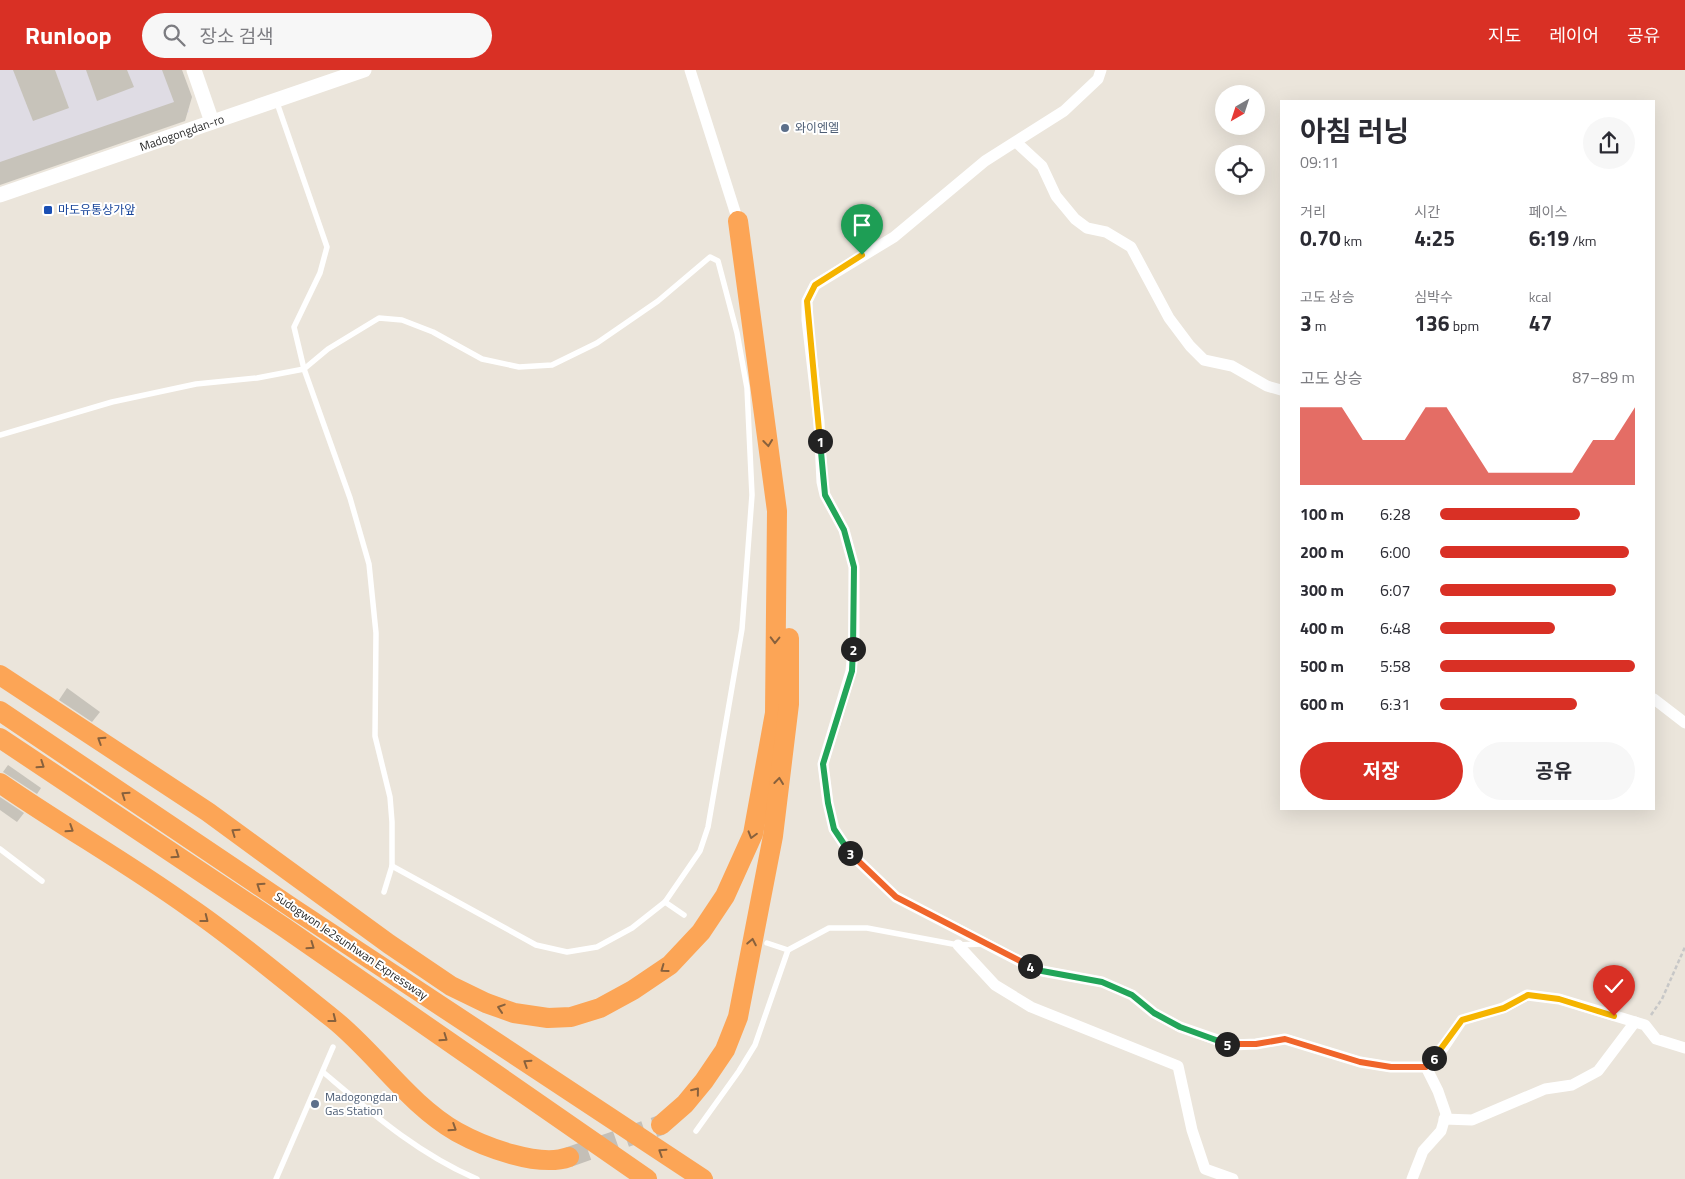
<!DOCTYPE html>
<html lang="ko">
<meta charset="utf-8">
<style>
:root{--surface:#fff;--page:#f7f7f7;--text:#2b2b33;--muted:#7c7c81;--accent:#d93025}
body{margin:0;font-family:"Titillium Web","Noto Sans KR",sans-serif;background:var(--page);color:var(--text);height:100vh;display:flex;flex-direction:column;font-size:19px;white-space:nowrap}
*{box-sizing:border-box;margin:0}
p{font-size:16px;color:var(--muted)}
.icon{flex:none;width:28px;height:28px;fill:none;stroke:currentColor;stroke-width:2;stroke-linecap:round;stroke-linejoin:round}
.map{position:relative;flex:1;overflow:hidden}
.drawer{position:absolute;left:1280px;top:30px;width:375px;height:710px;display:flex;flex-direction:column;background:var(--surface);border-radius:0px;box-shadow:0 5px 20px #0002}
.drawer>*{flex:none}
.needle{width:32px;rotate:219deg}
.controls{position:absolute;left:1215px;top:15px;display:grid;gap:10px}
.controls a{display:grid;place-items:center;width:50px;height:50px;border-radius:50%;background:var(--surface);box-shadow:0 5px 20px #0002;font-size:25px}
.pin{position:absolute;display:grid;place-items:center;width:42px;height:42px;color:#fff;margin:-51px -21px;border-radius:50% 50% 50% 0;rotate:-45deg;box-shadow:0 0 5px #0007}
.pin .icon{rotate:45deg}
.km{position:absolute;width:25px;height:25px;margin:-12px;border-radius:50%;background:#222;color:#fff;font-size:14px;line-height:25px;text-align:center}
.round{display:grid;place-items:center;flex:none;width:52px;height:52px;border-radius:26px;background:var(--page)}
.headline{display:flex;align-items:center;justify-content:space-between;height:85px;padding:0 20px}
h1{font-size:28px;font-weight:700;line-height:38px}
.stats{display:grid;grid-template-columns:repeat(3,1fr);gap:8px;height:85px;padding:5px 20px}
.stats div{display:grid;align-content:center}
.stats b{font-size:21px;font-weight:700}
.stats small{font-size:14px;font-weight:400}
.stats p{font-size:14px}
.chart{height:140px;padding:10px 20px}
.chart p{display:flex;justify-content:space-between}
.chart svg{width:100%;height:90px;margin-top:5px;fill:var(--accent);opacity:.7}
.primary-button{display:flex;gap:10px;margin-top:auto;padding:10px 20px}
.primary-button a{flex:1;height:58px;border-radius:30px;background:var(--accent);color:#fff;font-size:20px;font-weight:700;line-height:58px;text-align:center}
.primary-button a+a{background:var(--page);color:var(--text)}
ul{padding:0 20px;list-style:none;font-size:16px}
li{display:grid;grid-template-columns:80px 60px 1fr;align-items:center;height:38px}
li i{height:12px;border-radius:6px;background:var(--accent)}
header{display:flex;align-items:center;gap:30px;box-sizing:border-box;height:70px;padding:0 25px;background:var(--accent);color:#fff}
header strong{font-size:24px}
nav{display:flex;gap:28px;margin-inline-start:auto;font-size:18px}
.search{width:350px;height:45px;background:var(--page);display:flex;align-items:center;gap:12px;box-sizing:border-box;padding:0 18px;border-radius:28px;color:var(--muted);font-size:19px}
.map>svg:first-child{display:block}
.industrial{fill:#dfdce4}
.building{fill:#c7c3ba}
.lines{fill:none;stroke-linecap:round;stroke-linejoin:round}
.highway-tunnel{stroke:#c4bfb7;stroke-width:20;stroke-dasharray:20 10;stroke-linecap:butt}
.path{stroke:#c7c7c7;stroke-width:2.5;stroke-dasharray:4 2.5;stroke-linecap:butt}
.lane{stroke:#fff;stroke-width:5.5}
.street{stroke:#fff;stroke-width:11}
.secondary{stroke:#fff;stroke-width:15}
.highway{stroke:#fca556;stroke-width:20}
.oneway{stroke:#88613d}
.split-1-casing{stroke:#fff;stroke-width:10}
.split-2-casing{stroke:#fff;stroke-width:10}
.split-3-casing{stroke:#fff;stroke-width:10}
.split-4-casing{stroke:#fff;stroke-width:10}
.split-5-casing{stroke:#fff;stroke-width:10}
.split-6-casing{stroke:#fff;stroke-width:10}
.split-7-casing{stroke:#fff;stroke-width:10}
.split-1{stroke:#f5b400;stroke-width:6}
.split-2{stroke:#22a559;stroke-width:6}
.split-3{stroke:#22a559;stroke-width:6}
.split-4{stroke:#f0652b;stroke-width:6}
.split-5{stroke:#22a559;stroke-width:6}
.split-6{stroke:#f0652b;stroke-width:6}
.split-7{stroke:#f5b400;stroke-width:6}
.service-dot{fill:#5c6f8a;stroke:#fff;stroke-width:2}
.transit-dot{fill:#1a4fb4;stroke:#fff;stroke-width:2}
.labels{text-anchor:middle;stroke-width:4;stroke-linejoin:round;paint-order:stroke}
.service-label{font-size:12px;fill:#4e5e75;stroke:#fff;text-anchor:start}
.street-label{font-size:12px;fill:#292929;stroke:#fff}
.transit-label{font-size:12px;fill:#164399;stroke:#fff;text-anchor:start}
</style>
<header>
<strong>Runloop</strong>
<div class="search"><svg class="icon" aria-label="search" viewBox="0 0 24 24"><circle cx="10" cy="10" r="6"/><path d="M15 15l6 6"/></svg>장소 검색</div>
<nav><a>지도</a><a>레이어</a><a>공유</a></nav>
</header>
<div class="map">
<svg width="1685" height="1109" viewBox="0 0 1685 1109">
<rect width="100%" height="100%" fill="#ebe5db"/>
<!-- industrial -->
<polygon class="industrial" points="0,0 175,0 189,42 0,107"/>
<!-- building -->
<g class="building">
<polygon points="13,0 55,0 69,38 33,51"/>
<polygon points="86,0 127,0 134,17 97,31"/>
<polygon points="162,0 182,0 192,27 185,51 0,115 0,92 174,32"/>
<polygon points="67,618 100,642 92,652 59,630"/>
<polygon points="8,695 41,718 37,724 3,702"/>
<polygon points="0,727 24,743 17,752 0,740"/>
</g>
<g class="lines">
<!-- highway-tunnel -->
<polyline class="highway-tunnel" points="569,1087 661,1055"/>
<!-- path -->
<polyline class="path" points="1651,945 1662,929 1685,877"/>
<!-- lane -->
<g class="lane">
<polyline points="276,30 327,177 320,203 294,257 304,299 350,428 369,494 376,563 375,666 390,727 392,752 392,796 384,822"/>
<polyline points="0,365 112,332 196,314 257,308 304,299 328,279 379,248 402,250 433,262 482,289 519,297 552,295 597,273 658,231 710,187 718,191 737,263 747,318 752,425 742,559 708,757 700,781 665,832 632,858 597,877 567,882 536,875 392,796"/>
<polyline points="0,779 42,811"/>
<polyline points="665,832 684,845"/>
<polyline points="767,873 788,880 829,858 867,858 958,875 981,874"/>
<path d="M323 1002C373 1044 417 1083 477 1109"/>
<polyline points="696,1061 739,1001 755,975 788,880"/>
<polyline points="276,1109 333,977"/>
</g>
<!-- street -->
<g class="street">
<polyline points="690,0 738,151"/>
<polyline points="1101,0 1098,9 1064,41 985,91 894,167 815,215 807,231 807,250 819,352 822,412 825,425 844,460 854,497 854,569 851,601 823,694 828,733 834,759 850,783 896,827 1027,895 1042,901 1102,912 1132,925 1154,943 1180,957 1232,975 1256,974 1285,969 1360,992 1391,997 1426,997 1444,977 1462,950 1503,938 1527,925 1559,929 1645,955 1656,969 1685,978"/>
<polyline points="1016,72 1042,96 1056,126 1075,149 1087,158 1106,162 1131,177 1169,248 1190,276 1204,290 1232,296 1267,316 1281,320"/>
<polyline points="1654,629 1685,653"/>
<polyline points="958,875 995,915 1031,937 1178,996 1192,1060 1205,1099 1233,1109"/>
<polyline points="1444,1049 1472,1050 1545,1019 1572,1015 1598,1001 1635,952"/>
<polyline points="1412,1109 1423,1081 1441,1061 1446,1044 1438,1021 1426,997"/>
</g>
<!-- secondary -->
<g class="secondary">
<polyline points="194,0 212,52"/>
<polyline points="0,125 364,0"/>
</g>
<!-- highway -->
<g class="highway">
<polyline points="0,605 208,742 389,874 451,916 486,933 514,943 548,948 571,947 600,938 633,920 670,895 701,862 725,826 753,764 775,643 777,441 738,151"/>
<polyline points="0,641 294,839 703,1109"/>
<polyline points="0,668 285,858 647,1109"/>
<path d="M0 713C62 756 128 793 189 837 239 871 285 911 332 948 376 983 408 1034 457 1062 484 1077 539 1098 569 1087"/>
<polyline points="661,1055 685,1034 704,1011 725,980 738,947 773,766 789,634 789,568"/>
</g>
</g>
<!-- one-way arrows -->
<defs><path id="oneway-chevron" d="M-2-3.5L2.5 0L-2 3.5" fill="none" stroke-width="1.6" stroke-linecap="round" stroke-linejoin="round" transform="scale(1.25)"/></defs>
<g class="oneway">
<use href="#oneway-chevron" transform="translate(768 373) rotate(83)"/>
<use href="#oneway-chevron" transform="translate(775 570) rotate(91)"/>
<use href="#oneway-chevron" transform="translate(101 670) rotate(-147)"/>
<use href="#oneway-chevron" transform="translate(41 695) rotate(34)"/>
<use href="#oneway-chevron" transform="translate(779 711) rotate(-83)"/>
<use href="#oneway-chevron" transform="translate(125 725) rotate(-146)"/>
<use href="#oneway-chevron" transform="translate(70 759) rotate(33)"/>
<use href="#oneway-chevron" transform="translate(235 762) rotate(-145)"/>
<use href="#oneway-chevron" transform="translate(752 765) rotate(106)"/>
<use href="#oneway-chevron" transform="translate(176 785) rotate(34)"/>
<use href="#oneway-chevron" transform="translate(260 816) rotate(-146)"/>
<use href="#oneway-chevron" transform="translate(205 849) rotate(38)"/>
<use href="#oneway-chevron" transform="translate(752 872) rotate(-79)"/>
<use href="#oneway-chevron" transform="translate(311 876) rotate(35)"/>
<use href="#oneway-chevron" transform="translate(664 899) rotate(144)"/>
<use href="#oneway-chevron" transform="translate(501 938) rotate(-162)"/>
<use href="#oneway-chevron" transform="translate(333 949) rotate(38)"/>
<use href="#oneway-chevron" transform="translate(444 968) rotate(35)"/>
<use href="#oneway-chevron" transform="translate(527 993) rotate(-147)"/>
<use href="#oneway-chevron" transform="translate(696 1021) rotate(-51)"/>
<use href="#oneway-chevron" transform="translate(453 1058) rotate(33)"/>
<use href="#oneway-chevron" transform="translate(662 1082) rotate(-147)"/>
</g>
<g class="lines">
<defs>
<polyline id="split-1" points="820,371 807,231 815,215 862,185"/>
<polyline id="split-2" points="820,371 825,425 844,460 854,497 853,579"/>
<polyline id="split-3" points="850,783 834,759 828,733 823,694 852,601 853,579"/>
<polyline id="split-4" points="850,783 896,827 1030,896"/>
<polyline id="split-5" points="1030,896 1042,901 1102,912 1132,925 1154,943 1180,957 1227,974"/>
<polyline id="split-6" points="1227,974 1256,974 1285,969 1360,992 1391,997 1426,997 1434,988"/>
<polyline id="split-7" points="1434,988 1462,950 1504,938 1528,925 1559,929 1614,946"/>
</defs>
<!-- split-1 casing -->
<use href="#split-1" class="split-1-casing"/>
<!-- split-2 casing -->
<use href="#split-2" class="split-2-casing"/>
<!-- split-3 casing -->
<use href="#split-3" class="split-3-casing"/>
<!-- split-4 casing -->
<use href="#split-4" class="split-4-casing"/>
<!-- split-5 casing -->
<use href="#split-5" class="split-5-casing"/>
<!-- split-6 casing -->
<use href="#split-6" class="split-6-casing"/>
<!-- split-7 casing -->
<use href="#split-7" class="split-7-casing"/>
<!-- split-1 -->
<use href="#split-1" class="split-1"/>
<!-- split-2 -->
<use href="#split-2" class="split-2"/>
<!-- split-3 -->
<use href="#split-3" class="split-3"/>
<!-- split-4 -->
<use href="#split-4" class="split-4"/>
<!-- split-5 -->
<use href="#split-5" class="split-5"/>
<!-- split-6 -->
<use href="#split-6" class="split-6"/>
<!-- split-7 -->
<use href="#split-7" class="split-7"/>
</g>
<!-- markers -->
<g class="service-dot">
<circle cx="785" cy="58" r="5"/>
<circle cx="315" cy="1034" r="5"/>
</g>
<rect class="transit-dot" x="43" y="135" width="10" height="10" rx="2.5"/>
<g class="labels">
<!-- service labels -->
<g class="service-label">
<text x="795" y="62">와이엔엘</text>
<text x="325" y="1031">Madogongdan<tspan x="325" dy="14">Gas Station</tspan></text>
</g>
<!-- street labels -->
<g class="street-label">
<text transform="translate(182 63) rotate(-19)" y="4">Madogongdan-ro</text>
<text transform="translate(351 876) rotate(34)" y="4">Sudogwon Je2sunhwan Expressway</text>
</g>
<!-- transit labels -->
<g class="transit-label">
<text x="58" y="144">마도유통상가앞</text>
</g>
</g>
</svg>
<div class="controls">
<a><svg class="needle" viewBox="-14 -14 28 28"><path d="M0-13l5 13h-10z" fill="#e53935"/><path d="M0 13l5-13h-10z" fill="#7c7c81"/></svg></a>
<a><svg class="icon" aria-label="locate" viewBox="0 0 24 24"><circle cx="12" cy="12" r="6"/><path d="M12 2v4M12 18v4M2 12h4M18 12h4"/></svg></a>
</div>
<div class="pin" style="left:862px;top:185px;background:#1e9e55"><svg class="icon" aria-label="arrive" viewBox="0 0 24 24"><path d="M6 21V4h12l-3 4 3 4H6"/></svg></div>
<div class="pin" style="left:1614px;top:946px;background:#d93025"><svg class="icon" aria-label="check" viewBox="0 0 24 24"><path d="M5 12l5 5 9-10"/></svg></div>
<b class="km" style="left:820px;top:371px">1</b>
<b class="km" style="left:853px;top:579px">2</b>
<b class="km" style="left:850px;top:783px">3</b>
<b class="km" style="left:1030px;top:896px">4</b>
<b class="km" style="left:1227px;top:974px">5</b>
<b class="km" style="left:1434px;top:988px">6</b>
<section class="drawer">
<div class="headline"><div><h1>아침 러닝</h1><p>09:11</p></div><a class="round"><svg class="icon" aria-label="share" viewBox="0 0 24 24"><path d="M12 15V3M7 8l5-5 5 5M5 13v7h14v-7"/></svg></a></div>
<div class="stats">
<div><p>거리</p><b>0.70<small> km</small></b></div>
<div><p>시간</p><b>4:25</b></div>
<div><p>페이스</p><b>6:19<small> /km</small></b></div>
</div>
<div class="stats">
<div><p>고도 상승</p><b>3<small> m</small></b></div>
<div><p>심박수</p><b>136<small> bpm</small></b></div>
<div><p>kcal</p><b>47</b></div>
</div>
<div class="chart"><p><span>고도 상승</span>87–89 m</p>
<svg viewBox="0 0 160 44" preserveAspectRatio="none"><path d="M0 44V6L10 6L20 6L30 22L40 22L50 22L60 6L70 6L80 22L90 38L100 38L110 38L120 38L130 38L140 22L150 22L160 6V44z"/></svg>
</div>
<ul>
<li><b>100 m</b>6:28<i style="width:72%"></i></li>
<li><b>200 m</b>6:00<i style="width:97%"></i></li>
<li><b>300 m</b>6:07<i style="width:90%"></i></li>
<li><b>400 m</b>6:48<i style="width:59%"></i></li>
<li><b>500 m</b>5:58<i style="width:100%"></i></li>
<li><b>600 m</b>6:31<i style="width:70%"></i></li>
</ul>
<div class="primary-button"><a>저장</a><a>공유</a></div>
</section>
</div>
